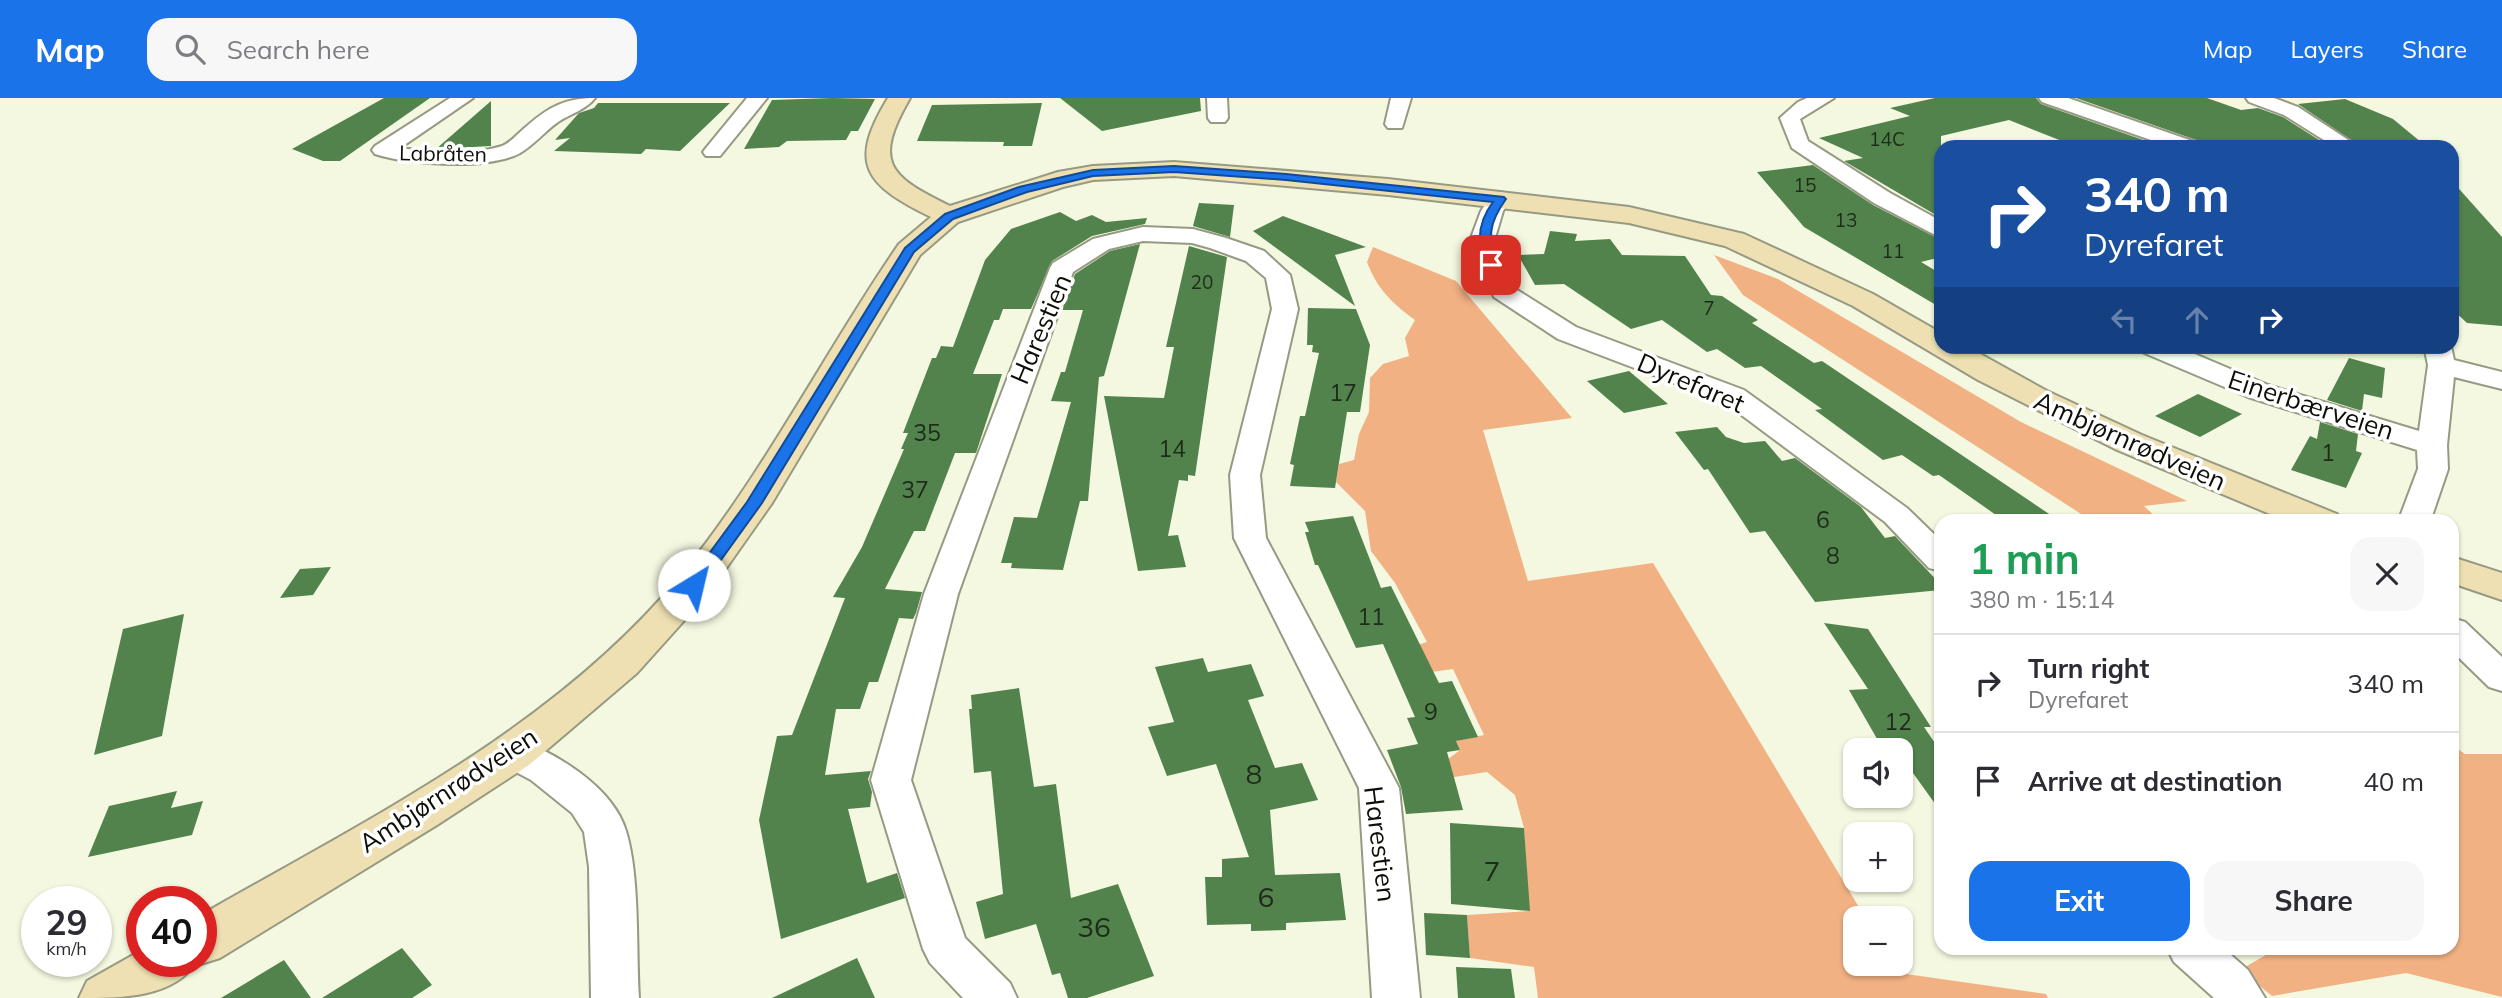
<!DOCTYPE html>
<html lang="en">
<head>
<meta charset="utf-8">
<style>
	body { margin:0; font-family:Mulish,sans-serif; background:#f7f7f7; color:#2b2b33; height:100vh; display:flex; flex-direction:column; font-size:26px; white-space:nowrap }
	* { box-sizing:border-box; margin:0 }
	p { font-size:23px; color:#7c7c81 }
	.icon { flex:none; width:38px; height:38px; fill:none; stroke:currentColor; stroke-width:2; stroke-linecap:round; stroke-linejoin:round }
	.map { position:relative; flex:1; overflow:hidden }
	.drawer { position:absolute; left:1934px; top:416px; width:525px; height:441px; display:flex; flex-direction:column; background:#fff; border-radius:21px; box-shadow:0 2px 5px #0004 }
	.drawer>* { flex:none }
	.guide { position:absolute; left:1934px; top:42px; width:525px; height:214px; border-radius:21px; box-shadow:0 2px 5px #0004; background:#1a4fa0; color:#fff; overflow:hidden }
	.tools { position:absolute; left:1843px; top:640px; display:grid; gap:14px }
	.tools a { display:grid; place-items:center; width:70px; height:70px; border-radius:14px; background:#fff; box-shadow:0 2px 5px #0004; font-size:35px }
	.speed { position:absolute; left:21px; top:788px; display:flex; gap:14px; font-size:35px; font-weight:700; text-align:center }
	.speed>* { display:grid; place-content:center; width:91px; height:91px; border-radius:50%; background:#fff; box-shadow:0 2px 5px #0004; line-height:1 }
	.speed small { font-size:18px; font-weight:400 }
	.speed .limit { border:10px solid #d22; background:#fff; color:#111 }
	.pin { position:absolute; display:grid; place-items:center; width:60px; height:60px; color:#fff; margin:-30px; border-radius:14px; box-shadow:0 4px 10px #0006 }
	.me { position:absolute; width:77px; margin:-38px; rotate:36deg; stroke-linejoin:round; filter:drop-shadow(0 0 5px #0008) }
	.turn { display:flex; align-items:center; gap:24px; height:147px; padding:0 35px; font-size:32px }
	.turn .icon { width:91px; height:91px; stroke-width:2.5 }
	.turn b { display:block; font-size:49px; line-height:60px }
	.lanes { display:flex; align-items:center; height:66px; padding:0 35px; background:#0003; justify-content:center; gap:35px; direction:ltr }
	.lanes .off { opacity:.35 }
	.round { display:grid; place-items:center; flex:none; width:74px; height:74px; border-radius:21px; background:#f7f7f7 }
	.overview { display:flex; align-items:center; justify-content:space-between; height:119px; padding:0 35px }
	h1 { font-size:42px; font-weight:700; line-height:52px; color:#1e9e55 }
	.cta { display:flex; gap:14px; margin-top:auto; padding:14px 35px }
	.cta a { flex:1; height:80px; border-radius:21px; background:#1a73e8; color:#fff; font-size:28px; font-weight:700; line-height:80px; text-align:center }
	.cta a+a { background:#f7f7f7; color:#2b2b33 }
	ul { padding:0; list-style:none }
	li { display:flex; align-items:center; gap:21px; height:98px; padding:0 35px; border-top:2px solid #e1e1e2 }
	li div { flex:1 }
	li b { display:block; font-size:26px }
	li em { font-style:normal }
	header { display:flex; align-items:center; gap:42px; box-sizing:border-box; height:98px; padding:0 35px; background:#1a73e8; color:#fff }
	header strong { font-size:33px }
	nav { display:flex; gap:38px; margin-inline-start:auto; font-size:24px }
	.search { width:490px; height:63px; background:#f7f7f7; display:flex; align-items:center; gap:18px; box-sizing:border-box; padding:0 24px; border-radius:21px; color:#7c7c81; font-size:26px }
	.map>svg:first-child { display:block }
	.forest { fill:#f1b183 }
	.building { fill:#52834d }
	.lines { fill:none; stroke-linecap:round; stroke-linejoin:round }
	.street-casing { stroke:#979a83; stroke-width:4 }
	.secondary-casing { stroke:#979a83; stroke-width:4 }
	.street { fill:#fff; fill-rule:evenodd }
	.secondary { fill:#eee0b2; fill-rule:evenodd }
	.route { fill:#1a73e8; stroke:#114b97; stroke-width:2 }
	.labels { text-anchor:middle; stroke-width:7; stroke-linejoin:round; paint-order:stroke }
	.far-number-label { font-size:19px; fill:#1e2b18 }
	.far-street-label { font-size:21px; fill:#0d0e06; stroke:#fff }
	.number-label { font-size:23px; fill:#1e2b18 }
	.street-label { font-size:26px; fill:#0d0e06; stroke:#fff }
	.near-number-label { font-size:28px; fill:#1e2b18 }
</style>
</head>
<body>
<header>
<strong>Map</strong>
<div class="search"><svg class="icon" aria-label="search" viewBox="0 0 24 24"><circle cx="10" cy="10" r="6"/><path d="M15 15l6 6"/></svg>Search here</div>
<nav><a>Map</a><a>Layers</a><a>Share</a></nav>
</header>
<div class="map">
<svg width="2502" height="900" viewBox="0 0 2502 900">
	<rect width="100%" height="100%" fill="#f4f8e0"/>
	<path class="forest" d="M1373,149L1456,183L1572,320L1483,332L1528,483L1653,465L1866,821H1855V866H1893L1899,875L2046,896L2048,900H1538L1534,869L1470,860L1467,817L1529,813L1524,730L1515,697L1487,674L1454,679L1433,673L1460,652L1456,643L1484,637L1453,571L1416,576L1405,551L1427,544L1395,485L1371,453L1365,413L1336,384L1339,366L1354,362L1359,336L1369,314L1370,280L1383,266L1409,258L1405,240L1415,222C1392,205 1377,191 1367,164Z
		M1714,157L1778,181L2021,324L2187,403L2144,408L2160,423H2092L1743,197Z
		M2452,647L2465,656H2502V899L2406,875L2272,898L2240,872L2276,851L2452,850Z"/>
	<path class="building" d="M384,0H430L340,63H323L292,51Z
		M833,0L875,1L858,33H851L846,42L787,43L779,49L744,51L772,2Z
		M1060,0H1200L1201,13L1102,33Z
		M1935,0H2036L2041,6L2163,49H2077L2009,22L1941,38V120L1844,63L1863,60L1819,40L1910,18L1890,10Z
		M2076,0H2207L2241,12L2258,10L2283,19L2330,49H2204L2199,43Z
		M2345,1L2393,21L2427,49H2361L2298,6Z
		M491,3V48L436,51Z
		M598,5H730L680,53L646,51L641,56L554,53L570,40L555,42L579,15L594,10Z
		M1042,5L1032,48H1003L1004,44L917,43L932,7Z
		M1813,67L1873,107L1941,142V159L1921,164L1941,176V210L1804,129L1757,74Z
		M2452,83L2502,139V228L2467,225L2452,211Z
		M1199,105L1234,107L1230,139L1193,128Z
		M1060,114L1076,123L1092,117L1106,124L1147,120L1145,126L1092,138L1052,163L1031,211H1003L999,222H994L973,276H1002L976,355H955L925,433H914L885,491L922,494L916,515L913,521L899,520L878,584H869L860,611H836L825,677L871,673L868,681L872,694L870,709L848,711L867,785L897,775L905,800L781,841L759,722L777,638L792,637L845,500L833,499L862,449L904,351H901L908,335H903L932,260H936L941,248L953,249L985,162L1011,131Z
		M1283,118L1366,149L1335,157L1355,208L1253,133Z
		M1550,133L1577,136L1575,143L1610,141L1622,157L1685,158L1711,197L1722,198L1758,222L1752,225L1814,265L1822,263L2061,424H2006L1939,377L1933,378L1902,357L1883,362L1815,312L1822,311L1761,268L1745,270L1717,251L1707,254L1662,222L1631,231L1564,186L1535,187L1518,157L1544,156Z
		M1140,146L1104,278L1099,279L1088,403H1080L1063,472L1011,470L1012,465H1001L1014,419L1037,420L1071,304L1051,303L1061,274H1065L1083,212H1062L1075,176L1110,153Z
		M1189,148L1227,159L1195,378L1188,377V383L1179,382L1168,438L1178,437L1186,469L1138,473L1104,298L1164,300L1174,249H1166Z
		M1308,210L1356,211L1370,247L1360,314H1347L1335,390L1290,388L1294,367L1290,366L1300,318H1305L1319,255L1312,254L1313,247H1307Z
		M2349,260L2385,270L2382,300L2364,296L2362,313L2327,302Z
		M1629,273L1668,306L1624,315L1587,283Z
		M2198,296L2242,316L2200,339L2155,318Z
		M2320,324L2358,336L2356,353L2362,355L2346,390L2291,372L2310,338L2317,341Z
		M1717,329L1726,339L1744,345L1765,343L1782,363L1795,360L1861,409L1885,440L1895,438L1928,473L1941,487V492L1815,504L1765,433L1750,435L1708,371L1704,372L1675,334Z
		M1353,418L1381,490L1391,488L1439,585L1452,583L1478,639L1456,643L1460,652L1447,654L1463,712L1406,716L1401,689L1387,652L1418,646L1407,620L1415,619L1383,546L1356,550L1318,467H1315L1305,434H1309L1305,424Z
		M331,469L313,497L280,500L300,471Z
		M184,516L162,638L94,657L123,531Z
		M1824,525L1868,531L1931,629H1924L1941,654V714L1900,657V653H1884L1849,592L1868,591Z
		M1203,560L1208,574L1251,566L1264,598L1248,602L1275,670L1302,665L1318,702L1270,712L1275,777L1340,775L1346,822L1286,825V832L1251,833V826L1207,827L1205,779H1222V761L1249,759L1216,666L1167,678L1148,629L1174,624L1155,569Z
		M1019,590L1034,689L1056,686L1071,800L1118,786L1154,878L1087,900H1068L1060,875L1052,877L1036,826L985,841L976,804L1003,796L991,673L974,675L969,611H972L971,597Z
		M177,693L171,710L203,703L192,737L88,759L109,708Z
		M1450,725L1524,730L1530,813L1451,806Z
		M1424,815L1467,817L1470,860L1426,857Z
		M402,850L432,887L412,900H322Z
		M857,860L875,900H772Z
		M284,862L311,900H221Z
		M1456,869L1511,871L1515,900H1458Z"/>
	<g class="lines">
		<defs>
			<path id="street" d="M450,0H473L400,50C427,54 476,57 502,48C512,44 519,34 527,28C549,9 565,0 595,0C587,11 570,16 558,24C545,33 534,47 520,55C490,72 407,67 375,56L372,52L375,48Z
				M747,0H767L720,58H706L703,54L706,50Z
				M1207,0H1227L1228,20L1225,24H1211L1208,20Z
				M1391,0H1411L1402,30H1388L1385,26Z
				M1807,0H1834L1800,21L1808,43L1890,95L1941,123V140L1874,105L1792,50L1780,20L1798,4Z
				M2039,0H2068L2198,45L2201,49H2171L2042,4Z
				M2246,0H2274L2298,9L2359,49H2335L2284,17L2249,4Z
				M1500,94L1508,96L1511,101L1503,113L1495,140L1514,190L1576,229L1744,292L1907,410L1941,443V473L1929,470L1885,424L1724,304L1558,241L1494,199L1471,140L1481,113L1492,96Z
				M1143,129L1193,131L1226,140L1264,153L1290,177L1298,211L1260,377L1266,440L1399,690L1420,900H1372L1359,690L1234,440L1230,377L1272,211L1266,180L1246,163L1210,150L1192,145L1143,143L1109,151L1073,174L958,496L911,682L965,840L1010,885L1017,900H963L930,865L923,851L871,682L924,496L1050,170L1053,165L1093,141Z
				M2139,248H2176L2268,287L2419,333L2428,267L2424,248H2451L2454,262L2502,274V291L2454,279L2447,347L2448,371L2430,424H2398L2418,371L2417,352L2248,299L2142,254Z
				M2452,520L2465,524L2502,559V593L2489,589L2452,553Z
				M513,640C554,653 613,689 626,733C640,778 636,852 639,900H591L589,769L584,734L572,715L531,682L499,665L493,655L499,645Z
				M2167,850H2223L2248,872L2265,900H2214L2174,864Z"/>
			<path id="secondary" d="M888,0H910C873,64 888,78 950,108L1058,74L1093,68L1174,64L1388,81L1629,109L1744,136L1873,196L1941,235V248H1966L2047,293L2142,337L2337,416L2342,424H2289L2117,352L1978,282L1853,208L1725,148L1629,125L1388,97L1174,78L1093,82L1063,89L958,124L920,157L772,405L708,496L637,575L529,667L437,727L220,860L201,866L196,864C174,900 121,900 79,900L87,883L142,852V863H201V817C370,720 555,630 681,477C765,374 824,255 899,146L931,119C866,87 847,67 888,0Z
				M2452,459L2502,475V502L2452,485Z"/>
		</defs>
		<use href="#street" class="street-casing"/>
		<use href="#secondary" class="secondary-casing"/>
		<use href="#street" class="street"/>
		<use href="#secondary" class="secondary"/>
	</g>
	<path class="route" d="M1174,68L1286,76L1504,99L1506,101C1488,126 1488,139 1497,167L1487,169C1476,146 1477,125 1493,104L1286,82L1174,74L1093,78L1027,94L953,121L914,154L762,405L700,491H689L686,487L747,404L905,150L945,116L1019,89L1093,72Z"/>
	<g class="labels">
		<g class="far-number-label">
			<text x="1887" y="48">14C</text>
			<text x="1805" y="94">15</text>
			<text x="1846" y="129">13</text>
			<text x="1893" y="160">11</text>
			<text x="1202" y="191">20</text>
			<text x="1709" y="217">7</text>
		</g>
		<g class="far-street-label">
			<text transform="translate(443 56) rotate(1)" y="7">Labråten</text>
		</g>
		<g class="number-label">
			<text x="1343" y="303">17</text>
			<text x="927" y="343">35</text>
			<text x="1172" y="359">14</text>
			<text x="2328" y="363">1</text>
			<text x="915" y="400">37</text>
			<text x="1823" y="430">6</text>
			<text x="1833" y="466">8</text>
			<text x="1371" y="527">11</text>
			<text x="1431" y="622">9</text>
			<text x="1898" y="632">12</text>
		</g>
		<g class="street-label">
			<text transform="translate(1041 231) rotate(-67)" y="9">Harestien</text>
			<text transform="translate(1691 285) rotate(23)" y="9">Dyrefaret</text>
			<text transform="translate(2311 307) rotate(18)" y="9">Einerbærveien</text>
			<text transform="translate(2130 343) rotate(24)" y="9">Ambjørnrødveien</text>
			<text transform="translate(448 692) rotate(-33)" y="9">Ambjørnrødveien</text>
			<text transform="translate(1380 746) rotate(83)" y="9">Harestien</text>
		</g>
		<g class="near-number-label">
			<text x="1254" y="686">8</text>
			<text x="1492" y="783">7</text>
			<text x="1266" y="809">6</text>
			<text x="1094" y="839">36</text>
		</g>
	</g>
</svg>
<div class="tools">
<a><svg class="icon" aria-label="sound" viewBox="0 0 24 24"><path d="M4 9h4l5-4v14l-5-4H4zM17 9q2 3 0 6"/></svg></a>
<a>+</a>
<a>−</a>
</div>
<div class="speed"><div>29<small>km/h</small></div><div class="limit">40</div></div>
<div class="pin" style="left:1491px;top:167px;background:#d93025"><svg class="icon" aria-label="arrive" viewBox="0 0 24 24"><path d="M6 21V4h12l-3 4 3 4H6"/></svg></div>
<svg class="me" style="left:694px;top:487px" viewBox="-20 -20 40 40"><circle r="19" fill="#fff"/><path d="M0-13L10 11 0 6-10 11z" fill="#1a73e8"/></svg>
<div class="guide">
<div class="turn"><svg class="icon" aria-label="right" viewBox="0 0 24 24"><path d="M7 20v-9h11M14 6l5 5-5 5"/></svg><div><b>340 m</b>Dyrefaret</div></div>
<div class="lanes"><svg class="icon off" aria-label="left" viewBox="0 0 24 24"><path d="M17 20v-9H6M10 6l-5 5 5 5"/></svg><svg class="icon off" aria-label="ahead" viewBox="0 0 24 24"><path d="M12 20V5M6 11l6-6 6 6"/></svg><svg class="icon" aria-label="right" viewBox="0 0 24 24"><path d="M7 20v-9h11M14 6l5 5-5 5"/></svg></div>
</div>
<section class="drawer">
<div class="overview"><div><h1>1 min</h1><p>380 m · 15:14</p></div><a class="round"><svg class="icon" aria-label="close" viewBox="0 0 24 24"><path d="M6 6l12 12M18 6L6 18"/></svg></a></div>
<ul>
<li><svg class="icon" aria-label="right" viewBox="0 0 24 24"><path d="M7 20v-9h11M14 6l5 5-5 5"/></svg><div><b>Turn right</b><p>Dyrefaret</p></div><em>340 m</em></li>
<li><svg class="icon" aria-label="arrive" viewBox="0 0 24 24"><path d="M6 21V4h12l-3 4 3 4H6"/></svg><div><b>Arrive at destination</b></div><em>40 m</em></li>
</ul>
<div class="cta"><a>Exit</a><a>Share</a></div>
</section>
</div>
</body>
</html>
